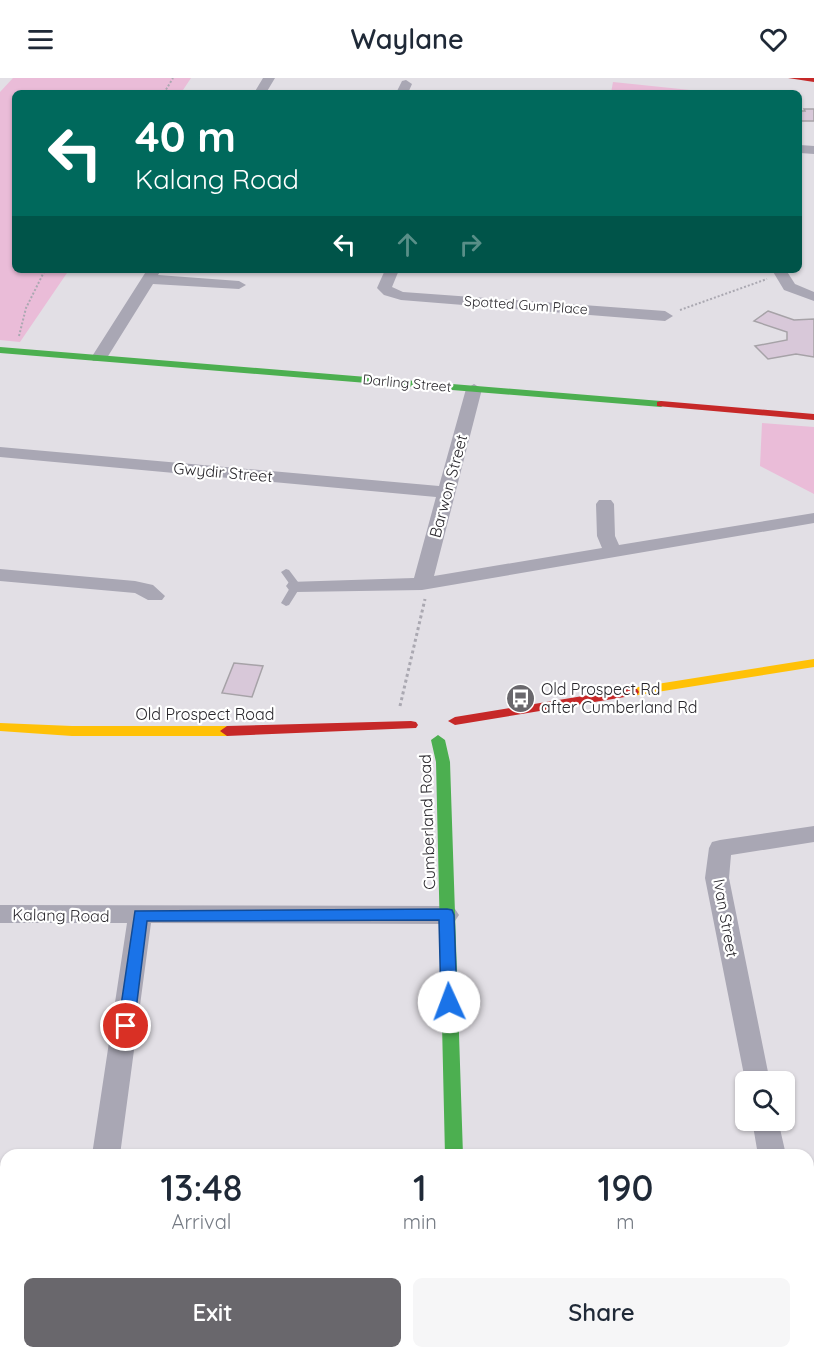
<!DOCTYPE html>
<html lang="en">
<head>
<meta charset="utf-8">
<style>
	body { margin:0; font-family:Quicksand,sans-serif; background:#f6f6f7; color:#1f2937; height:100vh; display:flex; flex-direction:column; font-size:22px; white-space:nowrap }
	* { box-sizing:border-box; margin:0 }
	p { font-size:20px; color:#747a83 }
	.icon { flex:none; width:33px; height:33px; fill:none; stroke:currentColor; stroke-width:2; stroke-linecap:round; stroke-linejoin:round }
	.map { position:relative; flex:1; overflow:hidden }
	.details { position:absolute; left:0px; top:1071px; width:814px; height:210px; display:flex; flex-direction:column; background:#fff; border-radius:18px 18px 0 0; box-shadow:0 2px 4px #0004 }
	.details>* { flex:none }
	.guide { position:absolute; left:12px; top:12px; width:790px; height:183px; border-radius:9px; box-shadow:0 2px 4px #0004; background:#00695c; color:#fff; overflow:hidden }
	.fabs { position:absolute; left:735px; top:993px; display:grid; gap:12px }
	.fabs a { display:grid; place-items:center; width:60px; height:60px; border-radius:9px; background:#fff; box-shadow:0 2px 4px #0004; font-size:30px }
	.pin { position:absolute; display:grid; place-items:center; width:51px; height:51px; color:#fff; margin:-26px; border:3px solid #fff; border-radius:50%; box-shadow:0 2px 6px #0007 }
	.me { position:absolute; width:66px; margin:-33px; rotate:358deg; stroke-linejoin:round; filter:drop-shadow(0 0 4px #0008) }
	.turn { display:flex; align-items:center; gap:21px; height:126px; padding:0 24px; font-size:27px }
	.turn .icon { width:78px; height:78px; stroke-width:2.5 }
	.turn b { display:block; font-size:42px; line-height:51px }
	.lanes { display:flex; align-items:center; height:57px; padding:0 24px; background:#0003; justify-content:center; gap:30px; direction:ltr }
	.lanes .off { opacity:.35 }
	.eta { display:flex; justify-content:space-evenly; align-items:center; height:102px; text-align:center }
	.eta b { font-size:36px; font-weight:600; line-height:42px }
	.action { display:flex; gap:12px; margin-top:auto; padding:12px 24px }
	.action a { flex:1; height:69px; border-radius:9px; background:#69676c; color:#fff; font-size:24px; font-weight:600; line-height:69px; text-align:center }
	.action a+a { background:#f6f6f7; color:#1f2937 }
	header { display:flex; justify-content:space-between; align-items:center; height:78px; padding:0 24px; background:#fff; font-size:27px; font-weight:600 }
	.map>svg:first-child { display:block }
	.green { fill:#eabcd8 }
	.building { fill:#d8c8d9; stroke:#a6a2a7; stroke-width:1.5 }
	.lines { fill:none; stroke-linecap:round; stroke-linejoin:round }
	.path-far1 { stroke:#aaa8b1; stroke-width:2; stroke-dasharray:2 2; stroke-linecap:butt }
	.path { stroke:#aaa8b1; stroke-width:3; stroke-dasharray:3 3; stroke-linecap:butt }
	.lane { fill:#a9a7b4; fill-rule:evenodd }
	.street { fill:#a9a7b4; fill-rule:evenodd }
	.fast { fill:#4caf50; fill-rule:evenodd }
	.slow { fill:#ffc107; fill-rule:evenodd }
	.jam { fill:#c62828; fill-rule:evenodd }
	.route { fill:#1a73e8; stroke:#114b97; stroke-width:1.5 }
	.labels { text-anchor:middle; stroke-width:4.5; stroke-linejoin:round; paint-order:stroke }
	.far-street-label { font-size:14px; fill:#28262b; stroke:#fff }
	.street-label { font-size:16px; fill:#28262b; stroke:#fff }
	.poi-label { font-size:16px; fill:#28262b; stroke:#fff; text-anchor:start }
</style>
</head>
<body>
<header><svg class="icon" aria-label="menu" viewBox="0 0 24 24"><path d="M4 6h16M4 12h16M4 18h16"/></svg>Waylane<svg class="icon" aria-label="heart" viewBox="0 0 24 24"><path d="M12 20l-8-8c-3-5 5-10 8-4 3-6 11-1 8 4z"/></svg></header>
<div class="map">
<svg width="814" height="1281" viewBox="0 0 814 1281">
	<rect width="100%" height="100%" fill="#e2dfe5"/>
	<path class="green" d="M13,0H191L181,15H15V192H69L20,264L0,262V14Z
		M613,4L719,15H611Z
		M762,345L814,349V416L760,388Z"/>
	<path class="building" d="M804,31H814V43H800V33H805Z
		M768,233L794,242L814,241V279L796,276L768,281L755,268L787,262V254L754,243Z
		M234,585L263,588L252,619L222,615Z"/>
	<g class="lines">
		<path class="path-far1" d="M164,15L173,0
			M680,232L767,201
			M19,258L26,230L45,192"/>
		<path class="path" d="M400,628L425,521"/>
		<path class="lane" d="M286,491L289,492L301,508L289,527L286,528L281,525L291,508L281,494Z"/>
		<path class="street" d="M263,0H275L266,15H254Z
			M406,2L412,6L408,15H396L402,3Z
			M800,67L814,68V76L800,75Z
			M147,192H161L158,197L239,203L246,207L239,211L153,206L105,283H93L91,280Z
			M385,192H399L392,209L403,214L665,233L673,238L665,243L401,222L384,217L377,210Z
			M772,192H786L795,206L814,214V223L784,212Z
			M474,306L482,311L434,498L602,470L597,458L596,426L599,422H611L614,426L615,458L619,467L814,435V445L422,512L296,514L289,512L286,508L289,504L414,500L436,419L0,379V369L439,408L466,311Z
			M0,491L135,503L153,507L165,518L162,522H148L135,515L0,503Z
			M814,748V764L731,777L729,800L770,1004H746V1007L705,800L709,770L712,764L720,762Z
			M0,827L447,828L455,831L459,837L455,843L447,846L151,845L120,1077H92L127,845H0Z
			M752,1042H778L786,1077H758Z
			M808,1250L814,1252V1281H797L796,1275H808Z
			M90,1275H120V1281H90Z"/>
		<path class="fast" d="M0,269L661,323L666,326L661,329L0,275Z
			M438,657L445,662L450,684L463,1077H445L436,684L431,662Z
			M450,1275H470V1281H450Z"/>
		<path class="slow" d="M814,581V589L632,618L625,614L632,610Z
			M0,645L72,648H227L234,653L227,658H72L0,653Z"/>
		<path class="jam" d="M788,0H814V4Z
			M661,323L814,336V342L657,328V324Z
			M632,610L637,611L639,614L637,617L455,647L448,643L455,639Z
			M411,643L416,644L418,647L416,650L227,658L220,653L227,648Z"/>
	</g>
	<path class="route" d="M447,831L452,832L454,837L457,924L455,929L449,930L443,929L441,924L439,842L147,843L134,948L132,952L126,954L120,952L118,948L135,833Z"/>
	<defs>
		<symbol id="bus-disc" viewBox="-11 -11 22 22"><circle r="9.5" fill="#69676c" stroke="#fff"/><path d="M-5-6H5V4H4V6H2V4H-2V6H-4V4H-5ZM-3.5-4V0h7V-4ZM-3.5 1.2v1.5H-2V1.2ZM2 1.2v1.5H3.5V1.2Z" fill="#fff"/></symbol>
	</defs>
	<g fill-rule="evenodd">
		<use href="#bus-disc" x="504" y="604" width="33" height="33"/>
	</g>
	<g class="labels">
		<g class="far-street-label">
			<text transform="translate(526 227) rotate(4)" y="5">Spotted Gum Place</text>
			<text transform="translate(407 305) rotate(5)" y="5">Darling Street</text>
		</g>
		<g class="street-label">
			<text transform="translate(223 394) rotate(5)" y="6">Gwydir Street</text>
			<text transform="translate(448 408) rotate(-75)" y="6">Barwon Street</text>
			<text x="205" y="642">Old Prospect Road</text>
			<text transform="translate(427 744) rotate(-92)" y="6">Cumberland Road</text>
			<text transform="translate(61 837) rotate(1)" y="6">Kalang Road</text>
			<text transform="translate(726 840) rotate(80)" y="6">Ivan Street</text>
		</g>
		<g class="poi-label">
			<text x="541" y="617">Old Prospect Rd<tspan x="541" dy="18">after Cumberland Rd</tspan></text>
		</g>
	</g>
</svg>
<div class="fabs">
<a><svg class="icon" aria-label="search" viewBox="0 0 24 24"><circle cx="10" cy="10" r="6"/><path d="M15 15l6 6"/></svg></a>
</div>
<div class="pin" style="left:126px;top:948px;background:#d93025"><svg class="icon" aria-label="arrive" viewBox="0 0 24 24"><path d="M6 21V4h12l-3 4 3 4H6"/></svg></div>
<svg class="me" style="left:449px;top:924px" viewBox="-20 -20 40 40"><circle r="19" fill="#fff"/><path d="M0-13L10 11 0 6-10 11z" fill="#1a73e8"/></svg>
<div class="guide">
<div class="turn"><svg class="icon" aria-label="left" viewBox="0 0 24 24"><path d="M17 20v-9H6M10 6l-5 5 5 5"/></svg><div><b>40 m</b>Kalang Road</div></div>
<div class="lanes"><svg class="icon" aria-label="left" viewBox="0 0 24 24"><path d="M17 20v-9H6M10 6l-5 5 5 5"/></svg><svg class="icon off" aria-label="ahead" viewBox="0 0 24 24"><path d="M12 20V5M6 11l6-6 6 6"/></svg><svg class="icon off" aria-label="right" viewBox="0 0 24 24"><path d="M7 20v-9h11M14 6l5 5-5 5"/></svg></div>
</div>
<section class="details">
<div class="eta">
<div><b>13:48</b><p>Arrival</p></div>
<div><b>1</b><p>min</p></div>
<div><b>190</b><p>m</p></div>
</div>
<div class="action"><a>Exit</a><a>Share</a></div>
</section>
</div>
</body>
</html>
